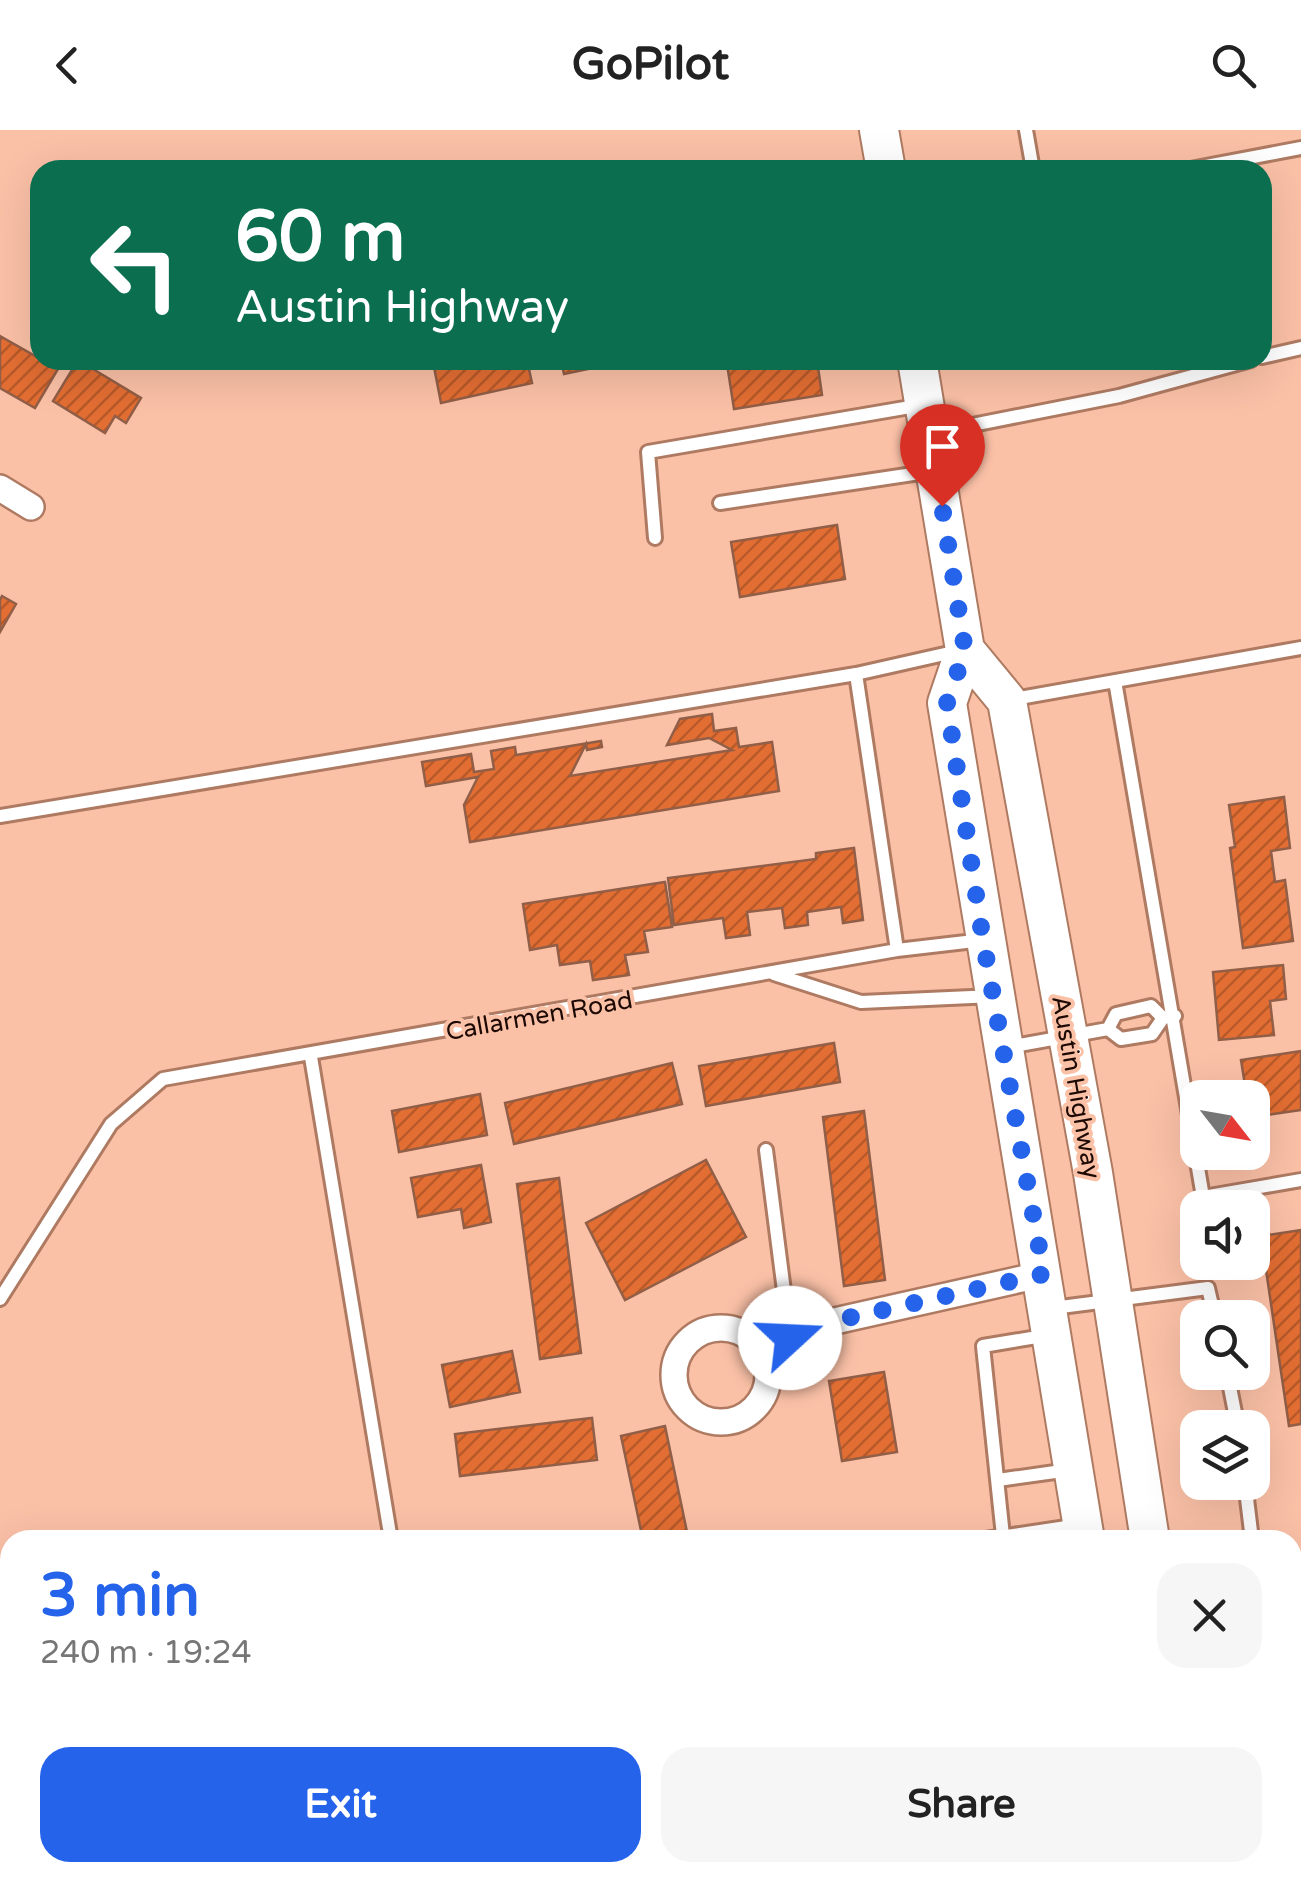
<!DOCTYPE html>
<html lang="en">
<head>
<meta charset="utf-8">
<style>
	body { margin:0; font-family:"Varela Round",sans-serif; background:#f6f6f6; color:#222; height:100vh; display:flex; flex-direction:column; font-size:38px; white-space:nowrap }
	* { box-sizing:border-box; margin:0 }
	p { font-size:32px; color:#767676 }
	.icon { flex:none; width:55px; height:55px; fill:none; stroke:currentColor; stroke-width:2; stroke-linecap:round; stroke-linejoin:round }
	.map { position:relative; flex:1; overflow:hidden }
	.sheet { position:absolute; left:0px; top:1400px; width:1302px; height:352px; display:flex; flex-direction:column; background:#fff; border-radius:30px 30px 0 0; box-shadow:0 10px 40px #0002 }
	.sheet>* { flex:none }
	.guide { position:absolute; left:30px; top:30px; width:1242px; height:210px; border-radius:30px; box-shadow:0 10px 40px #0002; background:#0b6e4f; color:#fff; overflow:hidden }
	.needle { width:65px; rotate:121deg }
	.buttons { position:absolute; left:1180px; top:950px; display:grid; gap:20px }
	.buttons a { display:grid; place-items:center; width:90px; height:90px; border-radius:20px; background:#fff; box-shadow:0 10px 40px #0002; font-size:50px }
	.pin { position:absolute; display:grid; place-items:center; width:85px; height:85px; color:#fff; margin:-102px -42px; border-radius:50% 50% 50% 0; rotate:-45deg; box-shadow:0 0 10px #0007 }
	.pin .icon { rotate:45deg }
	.me { position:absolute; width:110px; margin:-55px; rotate:70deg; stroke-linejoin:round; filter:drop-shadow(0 0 8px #0008) }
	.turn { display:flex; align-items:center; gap:35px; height:210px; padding:0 40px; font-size:45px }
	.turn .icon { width:130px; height:130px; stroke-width:2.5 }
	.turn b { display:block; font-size:70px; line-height:85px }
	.round { display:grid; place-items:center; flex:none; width:105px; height:105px; border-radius:30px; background:#f6f6f6 }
	.overview { display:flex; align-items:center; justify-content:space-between; height:170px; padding:0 40px }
	h1 { font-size:60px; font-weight:700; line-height:75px; color:#2563eb }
	.action { display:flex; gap:20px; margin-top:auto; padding:20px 40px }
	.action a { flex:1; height:115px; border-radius:30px; background:#2563eb; color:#fff; font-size:40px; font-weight:700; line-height:115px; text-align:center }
	.action a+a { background:#f6f6f6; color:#222 }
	header { display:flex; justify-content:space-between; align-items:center; height:130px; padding:0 40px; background:#fff; font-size:45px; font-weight:700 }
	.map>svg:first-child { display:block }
	.building { fill:url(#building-hatch); stroke:#915e47; stroke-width:2.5 }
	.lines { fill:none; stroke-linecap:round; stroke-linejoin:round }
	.service-casing { stroke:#af7a62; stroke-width:18 }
	.minor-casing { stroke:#af7a62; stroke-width:30 }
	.primary-casing { stroke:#af7a62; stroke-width:42 }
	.service { stroke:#fff; stroke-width:12 }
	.minor { stroke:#fff; stroke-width:25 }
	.primary { stroke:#fff; stroke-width:38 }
	.route { stroke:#2563eb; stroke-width:18; stroke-dasharray:0 32.4 }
	.labels { text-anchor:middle; stroke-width:8; stroke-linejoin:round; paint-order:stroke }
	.street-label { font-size:25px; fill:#1c0903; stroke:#fbc1a7 }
</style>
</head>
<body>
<header><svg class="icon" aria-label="back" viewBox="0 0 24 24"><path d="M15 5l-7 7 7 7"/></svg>GoPilot<svg class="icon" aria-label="search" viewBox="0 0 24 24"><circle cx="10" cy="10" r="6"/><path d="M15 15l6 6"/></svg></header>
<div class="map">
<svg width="1301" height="1751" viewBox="0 0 1301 1751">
	<defs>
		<pattern id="building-hatch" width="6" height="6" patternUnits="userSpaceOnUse" patternTransform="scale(2.5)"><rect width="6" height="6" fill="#e36e33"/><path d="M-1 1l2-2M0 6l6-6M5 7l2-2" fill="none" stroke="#b75929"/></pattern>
	</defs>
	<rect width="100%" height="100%" fill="#fbc1a7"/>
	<path class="building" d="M573,32L575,40H537V38Z
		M0,206L58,239L35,278L0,258Z
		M78,230L141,268L126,293L115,286L105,303L53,271Z
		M465,230H527L532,253L441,273L434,237Z
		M561,230H631L564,244Z
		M752,230H817L822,265L734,279L727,234Z
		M837,395L845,449L740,467L731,412Z
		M2,466L16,474L0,502V470Z
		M712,584L714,601L736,598L739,617L772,612L779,661L470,712L464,675L478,647L426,656L422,632L471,624L474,642L494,639L491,621L515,617L516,625L601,611L602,617L587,620L586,614L570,646L732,620L709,608L667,615L680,589Z
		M1284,667L1290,718L1271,721L1275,752L1285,750L1293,811L1243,818L1230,718L1235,717L1229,675Z
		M854,718L863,790L843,793L841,777L807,782L808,795L785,798L782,778L747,782L750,805L726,808L723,788L674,795L668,748L816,729V723Z
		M665,752L672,797L644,801L648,822L625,825L629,845L593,850L590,831L560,835L557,815L530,820L523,774Z
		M1283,835L1286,869L1270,871L1274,905L1219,910L1213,842Z
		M834,913L840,952L706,976L699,936Z
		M1301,921V980L1252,987V968H1247L1241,930Z
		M672,933L682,974L514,1014L505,973Z
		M480,964L487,1005L399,1022L392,981Z
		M864,981L885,1150L844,1156L823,987Z
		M706,1030L746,1107L625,1170L586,1093Z
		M481,1035L491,1092L464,1098L461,1079L418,1087L411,1048Z
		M559,1048L581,1223L540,1229L517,1054Z
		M1301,1100V1294L1289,1296L1261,1106Z
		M512,1221L520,1262L450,1277L442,1235Z
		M884,1242L897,1322L842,1331L829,1251Z
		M592,1288L597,1330L460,1346L455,1304Z
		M665,1296L687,1402L643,1410L621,1306Z
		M10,1618V1668L1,1673L0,1624Z
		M437,1742L439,1751H242L240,1744Z
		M784,1742H895L896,1751H785Z
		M74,1744L75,1751H25Z"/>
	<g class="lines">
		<defs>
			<path id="service" d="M1026,0L1033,40
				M1185,40L1301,18
				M1262,227L1301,218
				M932,303L1119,266L1251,230
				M720,373L933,341
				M655,408L648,322L922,275
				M856,544L897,820
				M1115,551L1203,1067L1301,1050
				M1008,570L1301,518
				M0,686L856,544L958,521
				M774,844L861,872L994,866
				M1108,899L1121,909L1152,904L1163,888
				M1008,917L1108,899L1116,884L1151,876L1163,888L1175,886
				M311,927L391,1410
				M766,1020L790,1208
				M0,1169L111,994L163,949L897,820L983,810
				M1053,1178L1208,1158L1215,1188
				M1227,1242L1238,1298
				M998,1350L1069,1340
				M1245,1352L1252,1410
				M1003,1406L983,1216L1049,1205
				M979,1410L1080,1395
				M1292,1506L1301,1512
				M141,1742L142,1751
				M224,1742L226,1751
				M675,1742L677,1751
				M744,1742L745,1751
				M942,1742L943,1751
				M1038,1751L1097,1744L1122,1751"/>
			<path id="minor" d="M0,358L31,377
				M674 1245a47 47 0 1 1 94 0a47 47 0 1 1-94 0Z
				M763,1224L817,1195L1044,1144"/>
			<path id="primary" d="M879,0L886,40
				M917,230L965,520L947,573L1085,1410
				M965,520L1007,571L1093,1043L1150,1410
				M1136,1742L1137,1751
				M1203,1742L1205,1751"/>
		</defs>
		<use href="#service" class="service-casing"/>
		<use href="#minor" class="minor-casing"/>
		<use href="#primary" class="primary-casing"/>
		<use href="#service" class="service"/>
		<use href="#minor" class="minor"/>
		<use href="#primary" class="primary"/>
	</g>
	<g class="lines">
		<path class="route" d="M790,1208L816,1195L1044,1144L983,810L947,573L965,520L942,376"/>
	</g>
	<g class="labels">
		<g class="street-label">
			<text transform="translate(539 885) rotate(-10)" y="9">Callarmen Road</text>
			<text transform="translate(1077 957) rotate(80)" y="9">Austin Highway</text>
		</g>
	</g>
</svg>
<div class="buttons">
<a><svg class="needle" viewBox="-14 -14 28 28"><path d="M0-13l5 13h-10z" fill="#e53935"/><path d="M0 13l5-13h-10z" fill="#767676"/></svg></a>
<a><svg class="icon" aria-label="sound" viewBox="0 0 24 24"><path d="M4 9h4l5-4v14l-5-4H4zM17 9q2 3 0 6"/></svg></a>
<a><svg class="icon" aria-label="search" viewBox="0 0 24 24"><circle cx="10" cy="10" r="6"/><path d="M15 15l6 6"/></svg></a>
<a><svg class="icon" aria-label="layers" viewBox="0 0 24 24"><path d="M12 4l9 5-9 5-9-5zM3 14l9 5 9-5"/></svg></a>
</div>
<div class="pin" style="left:942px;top:376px;background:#d93025"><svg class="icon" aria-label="arrive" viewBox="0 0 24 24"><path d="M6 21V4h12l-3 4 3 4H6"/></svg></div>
<svg class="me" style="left:790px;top:1208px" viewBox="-20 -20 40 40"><circle r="19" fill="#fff"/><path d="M0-13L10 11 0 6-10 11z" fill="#2563eb"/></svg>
<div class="guide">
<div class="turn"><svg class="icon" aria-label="left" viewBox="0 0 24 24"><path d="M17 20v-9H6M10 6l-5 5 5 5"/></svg><div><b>60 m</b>Austin Highway</div></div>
</div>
<section class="sheet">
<div class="overview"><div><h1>3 min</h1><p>240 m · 19:24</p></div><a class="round"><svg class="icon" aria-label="close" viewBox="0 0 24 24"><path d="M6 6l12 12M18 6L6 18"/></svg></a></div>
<div class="action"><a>Exit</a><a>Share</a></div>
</section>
</div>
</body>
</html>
